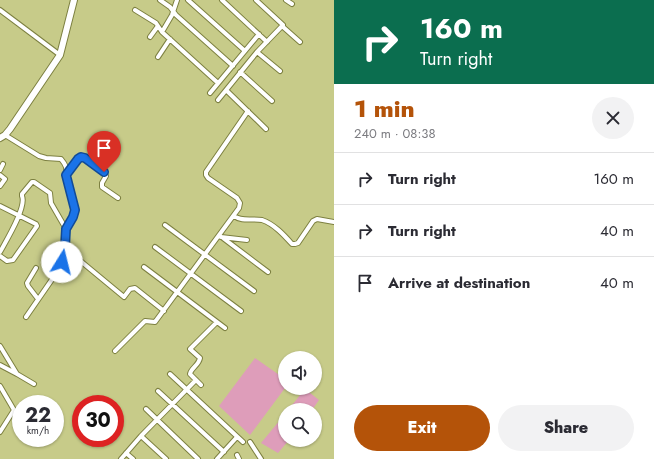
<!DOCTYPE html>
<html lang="en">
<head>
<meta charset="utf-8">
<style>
	body { margin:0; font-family:Jost,sans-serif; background:#f2f2f3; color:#2b2b33; height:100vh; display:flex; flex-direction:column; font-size:15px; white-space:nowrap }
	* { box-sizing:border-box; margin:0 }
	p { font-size:13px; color:#7c7c81 }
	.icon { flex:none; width:22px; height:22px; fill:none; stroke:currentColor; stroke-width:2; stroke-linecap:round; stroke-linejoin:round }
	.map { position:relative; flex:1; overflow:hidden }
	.details { display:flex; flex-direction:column; background:#fff; width:320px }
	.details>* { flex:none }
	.guide { background:#0b6e4f; color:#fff; overflow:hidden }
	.buttons { position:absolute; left:278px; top:351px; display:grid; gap:8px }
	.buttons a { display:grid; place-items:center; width:44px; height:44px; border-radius:50%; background:#fff; box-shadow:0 1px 3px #0004; font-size:20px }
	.speed { position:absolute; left:12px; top:395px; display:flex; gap:8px; font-size:20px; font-weight:700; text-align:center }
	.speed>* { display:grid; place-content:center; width:52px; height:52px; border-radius:50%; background:#fff; box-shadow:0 1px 3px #0004; line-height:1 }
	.speed small { font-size:10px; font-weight:400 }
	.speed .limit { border:6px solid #d22; background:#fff; color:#111 }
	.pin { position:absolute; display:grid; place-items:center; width:34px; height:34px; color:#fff; margin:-41px -17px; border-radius:50% 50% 50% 0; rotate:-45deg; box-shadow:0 0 4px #0007 }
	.pin .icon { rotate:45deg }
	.me { position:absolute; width:44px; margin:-22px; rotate:9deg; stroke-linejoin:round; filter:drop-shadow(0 0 3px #0008) }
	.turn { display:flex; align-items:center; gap:14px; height:84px; padding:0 20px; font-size:18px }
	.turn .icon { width:52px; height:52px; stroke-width:2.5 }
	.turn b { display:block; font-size:28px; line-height:34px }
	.round { display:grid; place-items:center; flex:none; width:42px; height:42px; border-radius:21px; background:#f2f2f3 }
	.head { display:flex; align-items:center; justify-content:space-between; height:68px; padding:0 20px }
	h1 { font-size:24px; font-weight:800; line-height:30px; color:#b45309 }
	.action { display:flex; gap:8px; margin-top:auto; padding:8px 20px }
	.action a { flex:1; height:46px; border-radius:24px; background:#b45309; color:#fff; font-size:16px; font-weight:800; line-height:46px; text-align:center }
	.action a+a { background:#f2f2f3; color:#2b2b33 }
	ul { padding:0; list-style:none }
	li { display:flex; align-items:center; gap:12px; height:52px; padding:0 20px; border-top:1px solid #e1e1e2 }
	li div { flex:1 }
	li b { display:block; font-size:15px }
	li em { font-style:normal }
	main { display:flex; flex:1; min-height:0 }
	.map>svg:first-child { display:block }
	.green { fill:#de9dba }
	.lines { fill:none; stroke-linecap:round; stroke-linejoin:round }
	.street-casing { stroke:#7d8041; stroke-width:6 }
	.secondary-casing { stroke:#7d8041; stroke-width:8 }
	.street { stroke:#fff; stroke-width:4 }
	.secondary { stroke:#fff; stroke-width:6 }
	.route-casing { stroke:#114b97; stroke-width:10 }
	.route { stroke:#1a73e8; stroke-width:7 }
</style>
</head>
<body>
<main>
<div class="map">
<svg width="334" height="459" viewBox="0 0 334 459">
	<rect width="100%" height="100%" fill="#c7cb89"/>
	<path class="green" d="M255,358L285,379V388L250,435L219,406Z
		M305,389L319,400L312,410H288Z
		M285,414V440H289L278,453L261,443Z"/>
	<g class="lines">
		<defs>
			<path id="street" d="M160,0L170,7L176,15L233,66
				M188,0L245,51
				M222,0L267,42
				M286,0L292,4
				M0,10L60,55
				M135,10L156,23L162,32L218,83
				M282,26L300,42
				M162,32L172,15L177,0
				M150,37L158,26
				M257,52L280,71
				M158,57L170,39
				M240,72L272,101
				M227,91L266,129
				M210,93L259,34
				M218,100L257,52L283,25L256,0
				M5,135L39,156L46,158L61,159L64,163L66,167L67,180L75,210L73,217L66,229L65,244L66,249L124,297L130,289L135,288L164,311
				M0,170L3,164
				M0,175L5,179L0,186
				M66,175L78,159L81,157L85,158L105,174L106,176L102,183V187L118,198
				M0,206L36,224L37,226L13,260L7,261L0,256
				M234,216C242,222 253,218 262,220C274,224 284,235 292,244H295L298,243L313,221L317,219L334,222
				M165,225L254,291
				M219,235L268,272
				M221,237L247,240
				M155,247L241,311
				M0,252C6,241 27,207 22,196V194L32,182H34L50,193L51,203L66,229
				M144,267L225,328
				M36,268L27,283L28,286L38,299
				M26,317L62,265V259L68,250
				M0,346L17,374L34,384
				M115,351L145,321L155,322L239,208L240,203L237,198L208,178L206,175V172L248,111
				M0,365L17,374
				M170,374L243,442
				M201,385L190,374C191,368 199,365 200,358L190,349L217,322
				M0,386L14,410L0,432
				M158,391L224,452
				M146,409L198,459
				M141,436L166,459
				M250,442L261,459
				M126,453L133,459
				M237,455L239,459
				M121,459L141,436L196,380
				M217,459L237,437"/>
			<path id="secondary" d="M0,138L5,135L10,129L60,55L74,0"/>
		</defs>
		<use href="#street" class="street-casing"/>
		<use href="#secondary" class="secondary-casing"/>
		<use href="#street" class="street"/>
		<use href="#secondary" class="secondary"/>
	</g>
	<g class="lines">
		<defs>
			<path id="route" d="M62,262V259L68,250L65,247L66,229L73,217L75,210L66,175L78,159L81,157L85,158L104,172"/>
		</defs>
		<use href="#route" class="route-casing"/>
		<use href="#route" class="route"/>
	</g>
</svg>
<div class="buttons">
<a><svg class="icon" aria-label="sound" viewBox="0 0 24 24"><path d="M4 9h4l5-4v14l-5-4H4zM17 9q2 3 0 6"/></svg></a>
<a><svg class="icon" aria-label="search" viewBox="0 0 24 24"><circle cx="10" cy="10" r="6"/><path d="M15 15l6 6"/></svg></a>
</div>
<div class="speed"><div>22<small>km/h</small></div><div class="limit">30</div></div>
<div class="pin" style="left:104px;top:172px;background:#d93025"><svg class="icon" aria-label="arrive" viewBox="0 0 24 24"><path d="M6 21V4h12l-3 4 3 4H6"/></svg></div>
<svg class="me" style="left:62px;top:262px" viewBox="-20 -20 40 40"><circle r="19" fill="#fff"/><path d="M0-13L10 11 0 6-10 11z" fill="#1a73e8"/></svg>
</div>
<section class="details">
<div class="guide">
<div class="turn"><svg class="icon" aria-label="right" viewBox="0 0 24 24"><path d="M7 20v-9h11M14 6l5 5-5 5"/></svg><div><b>160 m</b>Turn right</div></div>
</div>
<div class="head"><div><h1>1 min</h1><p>240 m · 08:38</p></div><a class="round"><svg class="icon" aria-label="close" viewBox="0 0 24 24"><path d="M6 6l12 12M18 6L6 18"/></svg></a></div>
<ul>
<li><svg class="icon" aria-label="right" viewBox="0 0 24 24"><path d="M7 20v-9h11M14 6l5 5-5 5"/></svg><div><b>Turn right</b></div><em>160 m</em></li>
<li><svg class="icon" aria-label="right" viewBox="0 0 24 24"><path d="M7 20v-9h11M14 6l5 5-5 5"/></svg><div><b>Turn right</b></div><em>40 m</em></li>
<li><svg class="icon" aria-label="arrive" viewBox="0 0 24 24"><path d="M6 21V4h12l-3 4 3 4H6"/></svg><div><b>Arrive at destination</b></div><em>40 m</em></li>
</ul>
<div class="action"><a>Exit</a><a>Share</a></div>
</section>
</main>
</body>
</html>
